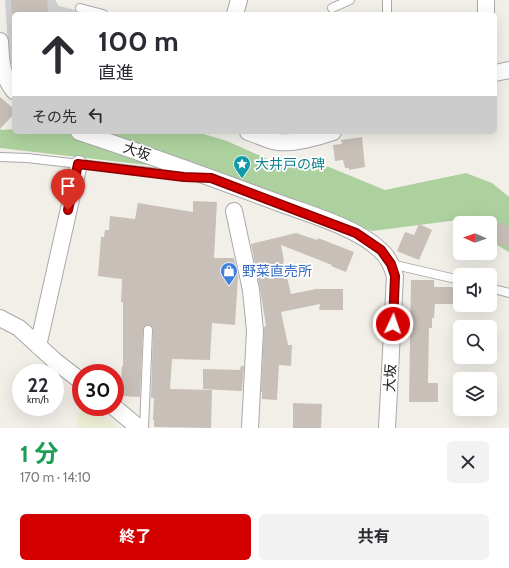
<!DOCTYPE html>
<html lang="ja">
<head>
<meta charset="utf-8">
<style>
	body { margin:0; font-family:Cabin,"Noto Sans JP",sans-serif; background:#f2f2f3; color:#2b2b33; height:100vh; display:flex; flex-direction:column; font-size:15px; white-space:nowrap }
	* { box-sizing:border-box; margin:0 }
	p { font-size:13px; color:#7c7c81 }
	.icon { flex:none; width:22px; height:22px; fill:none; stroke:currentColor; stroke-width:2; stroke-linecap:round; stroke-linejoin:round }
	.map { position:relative; height:428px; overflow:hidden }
	.drawer { display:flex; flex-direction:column; background:#fff; flex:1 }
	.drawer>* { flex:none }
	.banner { position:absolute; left:12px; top:12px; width:485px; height:122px; border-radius:6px; box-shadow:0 4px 16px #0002; background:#fff; color:#2b2b33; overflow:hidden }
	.needle { width:26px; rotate:272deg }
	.tools { position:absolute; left:453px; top:216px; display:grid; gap:8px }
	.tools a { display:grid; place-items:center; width:44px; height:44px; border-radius:6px; background:#fff; box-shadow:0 4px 16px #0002; font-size:20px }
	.speed { position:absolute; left:12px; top:364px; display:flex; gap:8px; font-size:20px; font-weight:700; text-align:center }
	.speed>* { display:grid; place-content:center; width:52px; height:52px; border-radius:50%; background:#fff; box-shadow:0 4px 16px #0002; line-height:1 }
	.speed small { font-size:10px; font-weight:400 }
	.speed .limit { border:6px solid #d22; background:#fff; color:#111 }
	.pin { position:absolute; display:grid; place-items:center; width:34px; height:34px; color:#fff; margin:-41px -17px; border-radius:50% 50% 50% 0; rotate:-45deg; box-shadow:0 0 4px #0007 }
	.pin .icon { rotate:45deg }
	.me { position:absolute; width:44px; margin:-22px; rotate:3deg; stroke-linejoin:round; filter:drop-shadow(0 0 3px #0008) }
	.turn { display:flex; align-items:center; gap:14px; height:84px; padding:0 20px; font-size:18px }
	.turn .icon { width:52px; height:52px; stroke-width:2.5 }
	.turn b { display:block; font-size:28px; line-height:34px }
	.then { display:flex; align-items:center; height:38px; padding:0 20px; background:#0003; gap:8px; font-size:15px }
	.round { display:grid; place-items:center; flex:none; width:42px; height:42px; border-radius:6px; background:#f2f2f3 }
	.overview { display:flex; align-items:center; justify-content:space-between; height:68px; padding:0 20px }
	h1 { font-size:24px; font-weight:700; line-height:30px; color:#1e9e55 }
	.action { display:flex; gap:8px; margin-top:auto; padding:8px 20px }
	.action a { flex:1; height:46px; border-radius:6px; background:#d40000; color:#fff; font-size:16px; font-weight:700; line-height:46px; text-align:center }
	.action a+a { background:#f2f2f3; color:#2b2b33 }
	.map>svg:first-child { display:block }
	.religious { fill:#d0d0d0 }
	.farmland { fill:#eef0d5 }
	.forest { fill:#add19e }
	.building { fill:#c7bfb8 }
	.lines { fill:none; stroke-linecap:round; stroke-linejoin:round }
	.service-casing { stroke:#a9a9a9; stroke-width:10 }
	.minor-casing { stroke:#a9a9a9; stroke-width:18 }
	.service { stroke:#fff; stroke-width:8 }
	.minor { stroke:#fff; stroke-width:16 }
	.route-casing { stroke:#8a0000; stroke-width:10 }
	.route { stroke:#d40000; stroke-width:7 }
	.labels { text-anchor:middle; stroke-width:3.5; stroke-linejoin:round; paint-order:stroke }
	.street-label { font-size:14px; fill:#222; stroke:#fff }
	.culture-label { font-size:14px; fill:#0d838f; stroke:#fff; text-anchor:start }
	.shop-label { font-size:14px; fill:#366cbe; stroke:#fff; text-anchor:start }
</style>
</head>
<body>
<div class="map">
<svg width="509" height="428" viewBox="0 0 509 428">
	<rect width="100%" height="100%" fill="#f2efe9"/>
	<path class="religious" d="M5,0H55L59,6L92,14H14V70L9,59Z"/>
	<path class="farmland" d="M80,400L81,401V407H89L118,428H77Z"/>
	<path class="forest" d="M0,129L2,130L14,129V132H197L227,141L276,163L308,162L329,167L385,190L466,173L492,183L509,197V252L490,241V223H462L458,220L372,231L207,172L0,148Z"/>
	<path class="building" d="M11,0H47L48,14H12Z
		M0,97L14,109V114L0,129Z
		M362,137L365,167L349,170V168H345L343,160L335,161L333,145L342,144L341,140Z
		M193,201L217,202L214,258H234L238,277L235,325L212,323L210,360L172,359L170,389L212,390L211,428L154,427V420H153L154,398H151L153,328L148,325L144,327L143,329L140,397L120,396L122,366H123V302H121L122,279L98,276L101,237H104L105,230H109L110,216L135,219L138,203L193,212Z
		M490,220L509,226V247L490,242Z
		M419,224L432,230L419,260L397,251L405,232L414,235Z
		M296,233L317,240L318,238L354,252L346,272L331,266L332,265L281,245L284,261H283L291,294L316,289H343V310H319L320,304L281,312L288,345H292L291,366L279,365L277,400L262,399V392H261L264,327L266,326L260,288L251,244Z
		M411,280H434V287H455V304H435L434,318H432V328H429L428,383H438V402H409Z
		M241,366H244L242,391L203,389V369L240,370Z
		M293,403L322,404L321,428H293Z"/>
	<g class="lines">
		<defs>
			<path id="service" d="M387,0V14
				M80,8L103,14
				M332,8L350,0
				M0,157L27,158L194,177
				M391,264L460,280
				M490,288L509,293
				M144,428L148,330"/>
			<path id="minor" d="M486,0V14
				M235,14L239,0
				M0,41C1,61 1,74 14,91
				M495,73L509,70
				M79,132C146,154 212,178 279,203C309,214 358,228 380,250C388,256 392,266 395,276L387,428
				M248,132C258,135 268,141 278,142C293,144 319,137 333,132
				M234,211L251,290L255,331L250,428
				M0,318L19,328L55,361L81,381
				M38,346L79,164
				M114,407L139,428"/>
		</defs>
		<use href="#service" class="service-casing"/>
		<use href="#minor" class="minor-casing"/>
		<use href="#service" class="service"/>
		<use href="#minor" class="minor"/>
	</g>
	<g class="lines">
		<defs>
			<path id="route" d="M68,210L78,164L184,177L211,178L356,233L381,250L391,264L395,276L393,324"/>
		</defs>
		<use href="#route" class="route-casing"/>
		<use href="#route" class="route"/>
	</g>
	<defs>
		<symbol id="sight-pin" viewBox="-11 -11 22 30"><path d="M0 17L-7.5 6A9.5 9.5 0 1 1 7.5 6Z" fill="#0f9aa8" stroke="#fff"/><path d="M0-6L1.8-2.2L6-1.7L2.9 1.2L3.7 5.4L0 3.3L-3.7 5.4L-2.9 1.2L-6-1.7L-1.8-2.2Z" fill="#fff"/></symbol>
		<symbol id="shop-pin" viewBox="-11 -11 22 30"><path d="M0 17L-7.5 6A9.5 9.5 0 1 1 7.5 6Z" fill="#3f7fe0" stroke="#fff"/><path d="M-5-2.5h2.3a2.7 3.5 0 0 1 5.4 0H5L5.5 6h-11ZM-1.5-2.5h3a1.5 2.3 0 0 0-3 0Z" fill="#fff"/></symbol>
	</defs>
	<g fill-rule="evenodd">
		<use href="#sight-pin" x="232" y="154" width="20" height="27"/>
		<use href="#shop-pin" x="219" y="261" width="20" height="27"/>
	</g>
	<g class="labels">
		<g class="street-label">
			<text transform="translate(137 151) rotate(19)" y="5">大坂</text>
			<text transform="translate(390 378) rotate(-87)" y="5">大坂</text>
		</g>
		<g class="culture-label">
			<text x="255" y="169">大井戸の碑</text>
		</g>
		<g class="shop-label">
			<text x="242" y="276">野菜直売所</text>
		</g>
	</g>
</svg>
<div class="tools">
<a><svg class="needle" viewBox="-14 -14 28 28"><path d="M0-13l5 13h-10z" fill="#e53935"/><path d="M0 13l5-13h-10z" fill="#7c7c81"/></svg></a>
<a><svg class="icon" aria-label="sound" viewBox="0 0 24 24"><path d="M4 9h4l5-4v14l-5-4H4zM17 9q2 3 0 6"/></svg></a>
<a><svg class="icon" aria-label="search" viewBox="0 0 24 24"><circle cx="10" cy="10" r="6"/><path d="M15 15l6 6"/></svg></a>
<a><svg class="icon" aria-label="layers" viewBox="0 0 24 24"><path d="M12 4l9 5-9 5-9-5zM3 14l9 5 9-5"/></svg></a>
</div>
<div class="speed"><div>22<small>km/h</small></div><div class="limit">30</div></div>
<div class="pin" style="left:68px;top:210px;background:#d93025"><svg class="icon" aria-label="arrive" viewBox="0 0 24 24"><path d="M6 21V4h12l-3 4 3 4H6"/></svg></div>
<svg class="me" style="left:393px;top:324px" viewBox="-20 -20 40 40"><circle r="17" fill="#d40000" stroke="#fff" stroke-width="3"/><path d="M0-11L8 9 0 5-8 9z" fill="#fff"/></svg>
<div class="banner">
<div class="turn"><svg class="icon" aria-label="ahead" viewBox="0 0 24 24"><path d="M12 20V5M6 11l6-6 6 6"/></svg><div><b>100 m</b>直進</div></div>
<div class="then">その先<svg class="icon" aria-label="left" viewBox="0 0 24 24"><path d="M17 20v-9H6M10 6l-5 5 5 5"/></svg></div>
</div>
</div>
<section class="drawer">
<div class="overview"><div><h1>1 分</h1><p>170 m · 14:10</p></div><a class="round"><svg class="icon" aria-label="close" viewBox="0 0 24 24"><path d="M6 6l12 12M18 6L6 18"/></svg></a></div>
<div class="action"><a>終了</a><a>共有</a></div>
</section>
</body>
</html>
